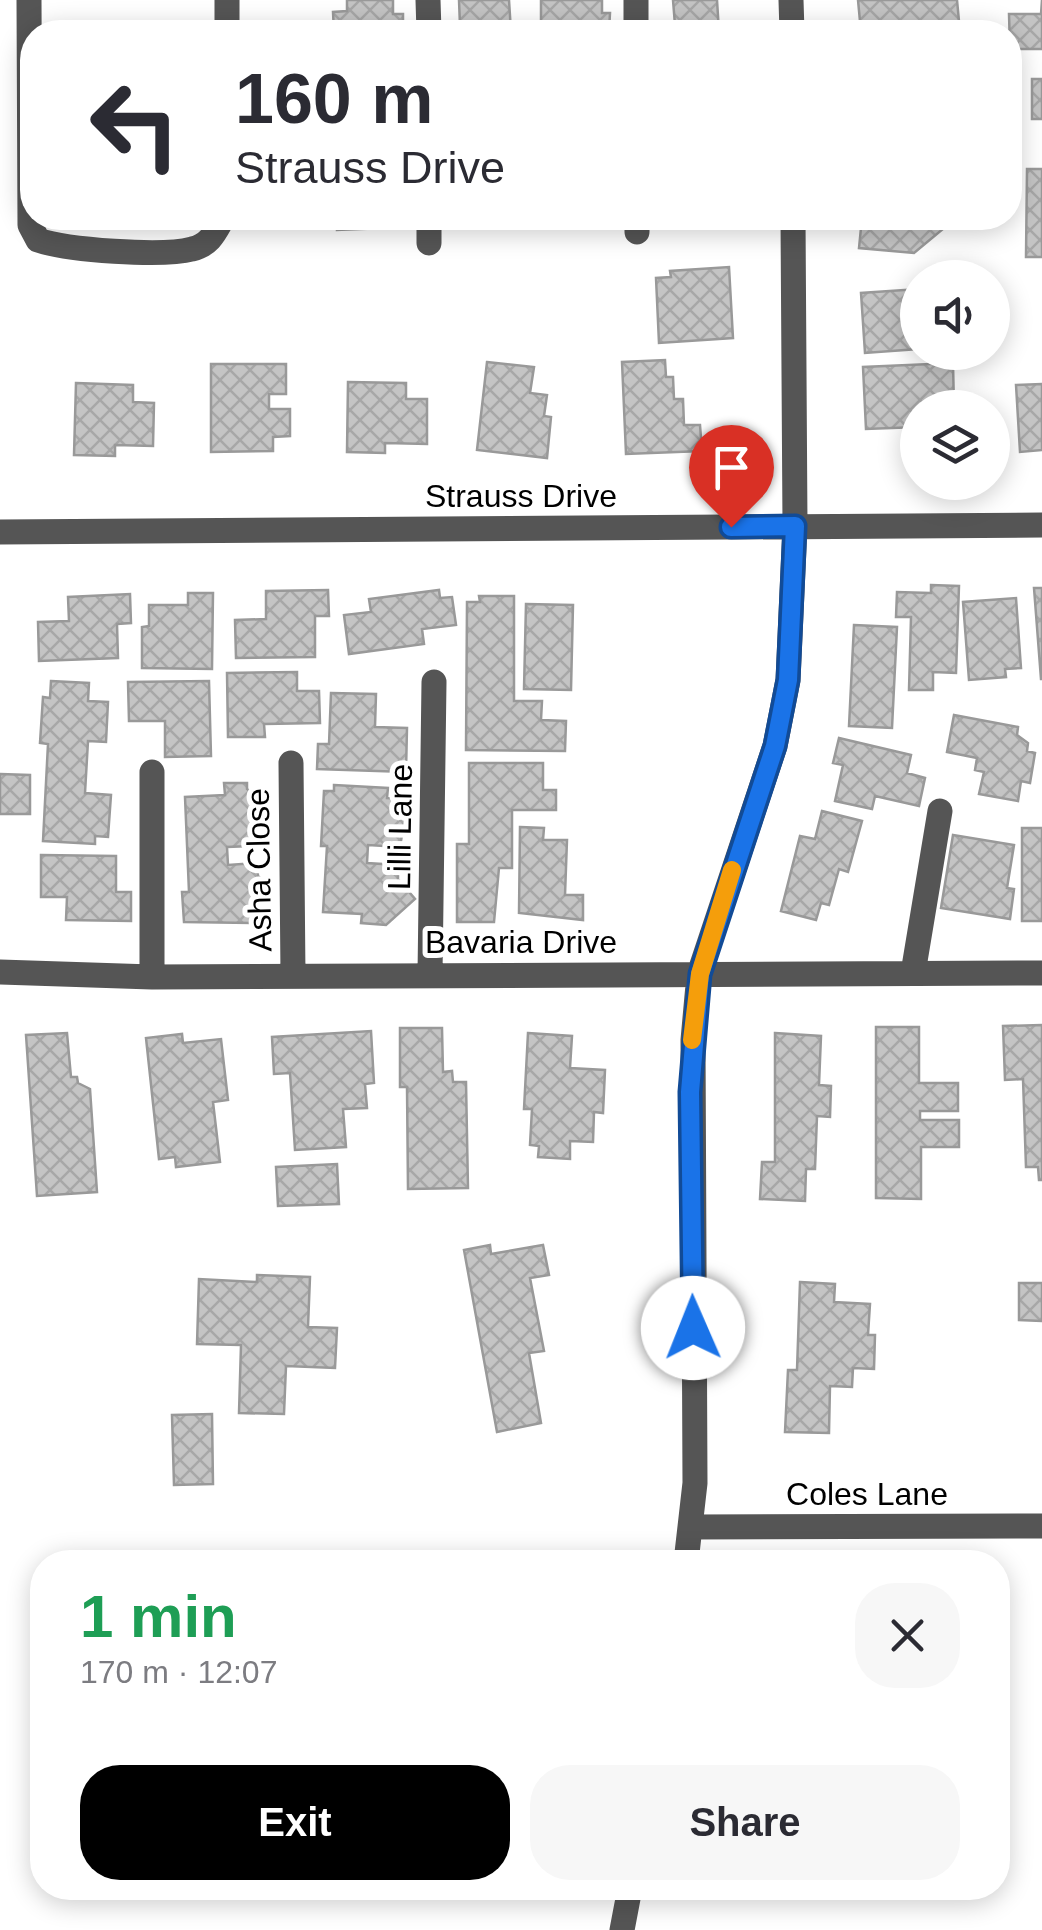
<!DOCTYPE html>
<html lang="en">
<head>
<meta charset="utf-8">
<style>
	body { margin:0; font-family:Helvetica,sans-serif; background:#f7f7f7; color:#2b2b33; height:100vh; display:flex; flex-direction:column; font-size:38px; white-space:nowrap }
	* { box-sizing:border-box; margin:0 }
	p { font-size:32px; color:#7c7c81 }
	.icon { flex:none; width:55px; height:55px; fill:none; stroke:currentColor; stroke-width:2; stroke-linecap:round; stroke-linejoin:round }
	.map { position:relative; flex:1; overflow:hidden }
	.side { position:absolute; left:30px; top:1550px; width:980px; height:350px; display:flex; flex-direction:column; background:#fff; border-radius:40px; box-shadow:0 5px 25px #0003 }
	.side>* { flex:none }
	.guide { position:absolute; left:20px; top:20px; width:1002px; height:210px; border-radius:40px; box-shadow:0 5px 25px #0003; background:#fff; color:#2b2b33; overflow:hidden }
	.fabs { position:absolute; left:900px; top:260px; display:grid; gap:20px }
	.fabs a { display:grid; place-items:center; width:110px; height:110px; border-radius:50%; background:#fff; box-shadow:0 5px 25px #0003; font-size:50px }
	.pin { position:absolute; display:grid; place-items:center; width:85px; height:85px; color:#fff; margin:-102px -42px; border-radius:50% 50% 50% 0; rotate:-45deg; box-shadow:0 0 10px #0007 }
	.pin .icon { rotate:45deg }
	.me { position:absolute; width:110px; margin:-55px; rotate:359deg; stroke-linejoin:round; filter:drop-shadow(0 0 8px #0008) }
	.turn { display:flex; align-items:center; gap:35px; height:210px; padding:0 50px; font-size:45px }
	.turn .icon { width:130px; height:130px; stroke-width:2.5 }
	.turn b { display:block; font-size:70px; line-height:85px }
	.round { display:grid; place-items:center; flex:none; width:105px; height:105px; border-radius:40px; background:#f7f7f7 }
	.overview { display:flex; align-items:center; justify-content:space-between; height:170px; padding:0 50px }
	h1 { font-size:60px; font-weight:700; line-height:75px; color:#1e9e55 }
	.button { display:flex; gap:20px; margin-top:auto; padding:20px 50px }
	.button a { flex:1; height:115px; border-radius:40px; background:#000; color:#fff; font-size:40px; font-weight:700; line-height:115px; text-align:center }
	.button a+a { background:#f7f7f7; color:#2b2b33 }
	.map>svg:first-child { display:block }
	.building { fill:url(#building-cross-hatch); stroke:#999; stroke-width:2.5 }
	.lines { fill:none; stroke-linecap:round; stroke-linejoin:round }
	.minor { stroke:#555; stroke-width:25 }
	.route-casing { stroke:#114b97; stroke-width:25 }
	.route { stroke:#1a73e8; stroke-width:18 }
	.slow { stroke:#f59e0b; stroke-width:18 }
	.labels { text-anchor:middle; stroke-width:10; stroke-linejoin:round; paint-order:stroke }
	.street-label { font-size:32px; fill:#000; stroke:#fff }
</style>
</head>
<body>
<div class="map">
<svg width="1042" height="1930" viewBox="0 0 1042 1930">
	<defs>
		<pattern id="building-cross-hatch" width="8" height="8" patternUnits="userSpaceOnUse" patternTransform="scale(2.5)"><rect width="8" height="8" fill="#c4c4c4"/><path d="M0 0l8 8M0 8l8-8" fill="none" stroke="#a7a7a7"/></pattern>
	</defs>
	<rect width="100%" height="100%" fill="#fff"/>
	<path class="building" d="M347,0H393V14H403V32H334L333,12L347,11Z
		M459,0H509L511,32H451V26H460Z
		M541,0H602V13H610L609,32H541Z
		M673,0H717L719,32H658V25H675Z
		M858,0H957L960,32H861Z
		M1042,0V49H1010L1009,14H1041Z
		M1032,79H1042V119H1032Z
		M1027,169H1042V257H1026Z
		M337,218H409L410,227L337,230Z
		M862,218H954L955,219L914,253L859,248Z
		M729,267L733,338L659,343L656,278L671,277L670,271Z
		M918,289V349L865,353L861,293Z
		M665,360L666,377H673L674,399H683L684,425H700L702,451L626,454L622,362Z
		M487,362L534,367L530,393L547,395L544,416L551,417L547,458L477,450Z
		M953,363L954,408H918V427L866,429L863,367Z
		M211,364H286V394H269V409H290V436L273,437V451L211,452Z
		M348,382L406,383V399H427V444L385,443V453L347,452Z
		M76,383L133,385V402L154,403L153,446L115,445V456L74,455Z
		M1042,384V450L1020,452L1016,385Z
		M931,585L959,586L956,673L933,672V690H909L911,617H896L897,592L931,593Z
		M1034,588H1042V679H1041Z
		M328,590L329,616H315V657L236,658L235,620L266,619V591Z
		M439,590L440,598L452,597L456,625L422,629L424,644L349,654L344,615L371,612L369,599Z
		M188,593H213L212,669L142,668V627L149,626V605H188Z
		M130,594L131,623L117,624L118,658L39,661L38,622L69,621L68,597Z
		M479,596H514V701H542L541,720L566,721L565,751L466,750L467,602H480Z
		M1016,598L1021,668L1005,669L1006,677L969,680L963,602Z
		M526,604L573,605L571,690L524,689Z
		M854,625L897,627L892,728L849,726Z
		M297,672V691H319L320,723L264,724L265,737H228L227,673Z
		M51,681L89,683L88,701L108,702L106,742L88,741L85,793L111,795L108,837L95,836V844L43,841L48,744L40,743L43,697L50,698Z
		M209,681L211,756L165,757V721H129L128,682Z
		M331,693L376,694L375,727L407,728L406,772L317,769L318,744H329Z
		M954,715L1018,727L1017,735L1028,743L1027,751L1035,753L1030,783L1021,781L1018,801L979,794L984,772L975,770L977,758L947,752Z
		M839,738L911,755L907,773L925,778L919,806L875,796L872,809L835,801L843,765L833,763Z
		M469,763H543V790H556V810H512V868H499L494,922H457V844H469Z
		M0,774L30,775V814H0Z
		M224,783H247V789L261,801H268L269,826L251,846L227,847L228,865L257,863L258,876L270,888L272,911L251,912V923L184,922L182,892H189L185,797L225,795Z
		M334,785L388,788L387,798L408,799L400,847L368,845L367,863L398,865V879L415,899L386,925L361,923L362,914L323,912L327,846H321L324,791H334Z
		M822,811L862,821L848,872L839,869L829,905L821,903L816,920L781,911L800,836L815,839Z
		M520,827L544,828L543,840H567L565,895H583V920L519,913Z
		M1022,828H1042V921H1022Z
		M953,835L1014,845L1007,888L1014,889L1010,919L941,908Z
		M41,855L116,856V892H131V921L66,920L67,897H41Z
		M1042,1025V1180H1039L1038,1167H1026L1023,1079L1005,1080L1003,1026Z
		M876,1027H919V1083H958V1111H920V1120H959V1147H921V1199L876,1198Z
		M400,1028H442L443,1072L452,1071L453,1082H466L468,1188L408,1189L407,1087H400Z
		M371,1031L374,1083L365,1084L367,1108L343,1109L346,1147L295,1150L290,1073L274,1074L272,1037Z
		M67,1033L71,1077H77L78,1083L90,1089L97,1192L37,1196L26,1035Z
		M528,1033L572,1036L570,1068L605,1070L603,1113L594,1112L593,1142L570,1141V1159L538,1157L539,1146L530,1145L532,1109H524Z
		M775,1033L821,1036L819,1085L831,1086L830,1117L817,1116L815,1169H806L805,1201L760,1199L762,1162H775Z
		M182,1034L183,1043L221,1039L228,1100L213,1102L220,1162L176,1167L175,1157L159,1159L146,1038Z
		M337,1164L339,1204L278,1206L276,1167Z
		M490,1245L491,1254L543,1245L549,1275L530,1278L544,1351L529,1353L541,1423L497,1432L464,1250Z
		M257,1275L310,1277L308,1327L337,1328L335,1368L286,1366L284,1414L239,1413L241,1345L197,1344L199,1279L257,1282Z
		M800,1282L835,1284L834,1302L870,1304L868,1335H875L874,1369L853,1368L852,1387L830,1386L829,1433L785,1432L788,1370H797Z
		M1019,1283H1042V1321L1019,1320Z
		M212,1414L213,1484L174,1485L172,1415Z"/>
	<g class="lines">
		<path class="minor" d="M29,0L30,225L38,240C66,250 162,257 192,249C210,245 215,232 223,218
			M428,0L429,32
			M636,0V32
			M791,0L792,32
			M227,32V0
			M429,218V243
			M637,218V232
			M0,532L1042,525
			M291,763L293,976
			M152,772V977
			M0,972L152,977L1042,973
			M913,973L940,811
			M430,974L434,682
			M692,1527L1042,1526
			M686,1562L695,1483L693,1040L699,974L775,746L788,680L795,526L793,218
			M622,1930L630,1888"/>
	</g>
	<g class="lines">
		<defs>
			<path id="route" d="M693,1328L690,1092L700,974L775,746L788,680L795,526L731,527"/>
		</defs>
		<use href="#route" class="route-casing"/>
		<use href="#route" class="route"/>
		<path class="slow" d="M692,1040L700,974L732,870"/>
	</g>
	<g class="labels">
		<g class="street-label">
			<text x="521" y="507">Strauss Drive</text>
			<text transform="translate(400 827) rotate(-89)" y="11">Lilli Lane</text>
			<text transform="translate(259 870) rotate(-91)" y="11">Asha Close</text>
			<text x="521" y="953">Bavaria Drive</text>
			<text x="867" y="1505">Coles Lane</text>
		</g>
	</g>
</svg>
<div class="fabs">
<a><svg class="icon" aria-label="sound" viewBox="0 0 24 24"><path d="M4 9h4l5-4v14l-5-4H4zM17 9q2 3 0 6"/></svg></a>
<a><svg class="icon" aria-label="layers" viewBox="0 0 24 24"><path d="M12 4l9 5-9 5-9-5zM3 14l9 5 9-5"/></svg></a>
</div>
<div class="pin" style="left:731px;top:527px;background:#d93025"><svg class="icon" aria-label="arrive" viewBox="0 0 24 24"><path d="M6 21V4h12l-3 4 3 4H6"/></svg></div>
<svg class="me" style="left:693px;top:1328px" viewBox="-20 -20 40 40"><circle r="19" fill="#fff"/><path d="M0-13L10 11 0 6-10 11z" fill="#1a73e8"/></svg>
<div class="guide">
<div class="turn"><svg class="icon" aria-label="left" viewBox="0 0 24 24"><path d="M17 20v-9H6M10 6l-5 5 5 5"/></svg><div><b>160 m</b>Strauss Drive</div></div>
</div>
<section class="side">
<div class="overview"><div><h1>1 min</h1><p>170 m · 12:07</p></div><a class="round"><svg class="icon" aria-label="close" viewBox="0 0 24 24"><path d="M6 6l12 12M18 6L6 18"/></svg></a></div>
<div class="button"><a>Exit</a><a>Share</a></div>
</section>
</div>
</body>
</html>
